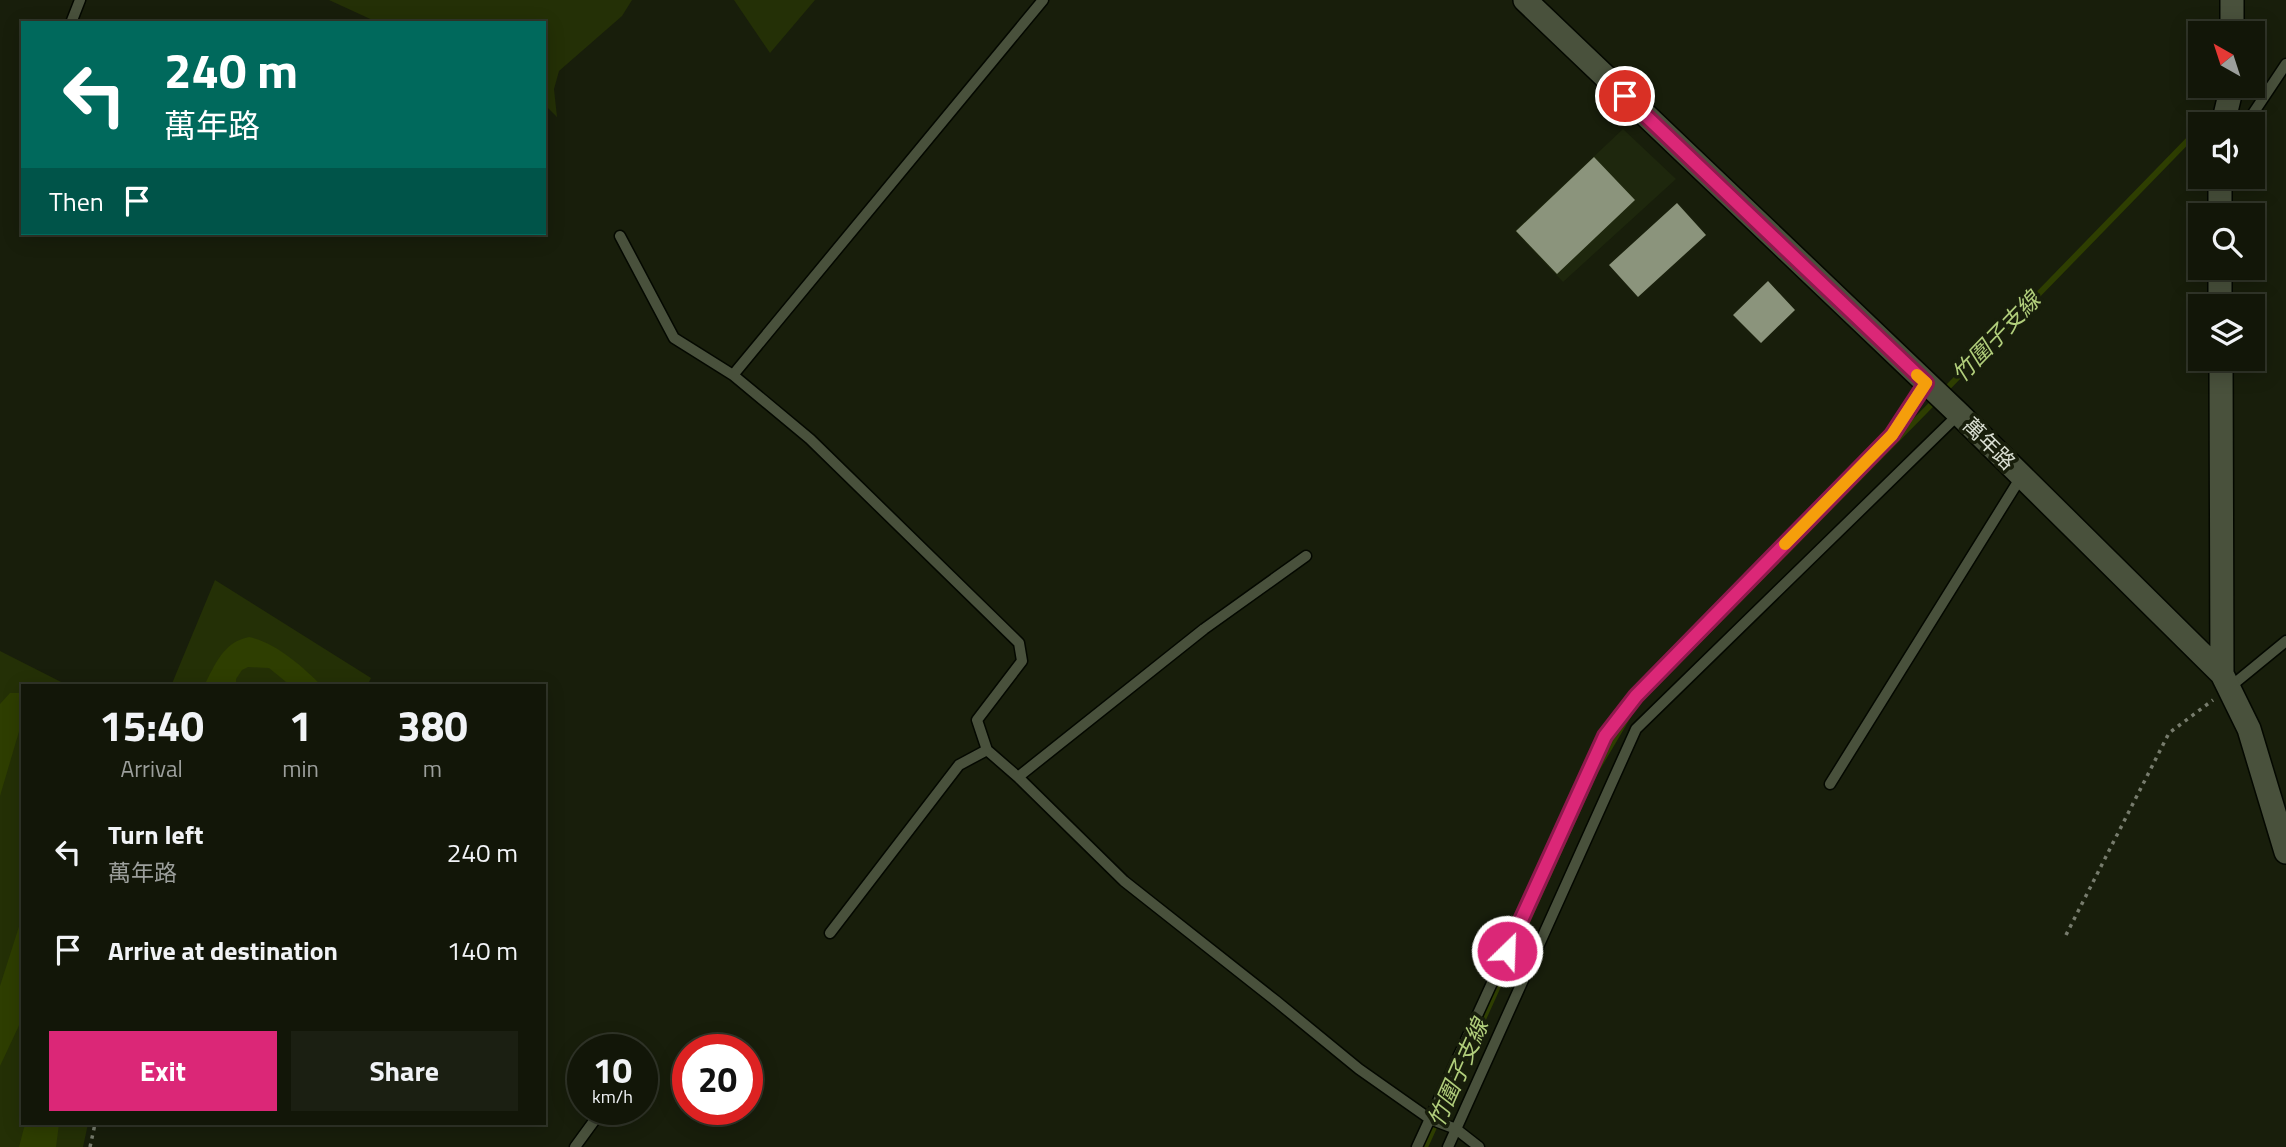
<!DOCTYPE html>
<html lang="en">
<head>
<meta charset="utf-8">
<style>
	body { margin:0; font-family:"Titillium Web","Noto Sans TC",sans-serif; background:#1b1f12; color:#f1f3f6; height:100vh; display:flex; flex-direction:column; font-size:26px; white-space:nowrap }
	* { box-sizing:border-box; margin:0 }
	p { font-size:23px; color:#9c9f9c }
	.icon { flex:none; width:38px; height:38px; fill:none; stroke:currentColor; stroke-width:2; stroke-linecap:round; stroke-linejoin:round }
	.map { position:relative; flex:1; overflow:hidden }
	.sheet { position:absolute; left:21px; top:684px; width:525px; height:441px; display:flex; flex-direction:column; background:#121608; border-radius:0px; box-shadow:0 4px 18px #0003,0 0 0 2px #313529 }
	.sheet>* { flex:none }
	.top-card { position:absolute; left:21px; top:21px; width:525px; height:214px; border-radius:0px; box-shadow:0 4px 18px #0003,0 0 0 2px #313529; background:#00695c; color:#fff; overflow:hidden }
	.needle { width:46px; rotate:321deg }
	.buttons { position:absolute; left:2188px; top:21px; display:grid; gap:14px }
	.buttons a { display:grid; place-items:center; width:77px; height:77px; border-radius:0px; background:#121608; box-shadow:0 4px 18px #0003,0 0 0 2px #313529; font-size:35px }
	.speed { position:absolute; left:567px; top:1034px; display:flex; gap:14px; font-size:35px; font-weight:700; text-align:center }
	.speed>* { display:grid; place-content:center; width:91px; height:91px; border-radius:50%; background:#121608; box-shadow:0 4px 18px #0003,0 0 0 2px #313529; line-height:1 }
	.speed small { font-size:18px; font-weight:400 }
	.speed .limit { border:10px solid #d22; background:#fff; color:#111 }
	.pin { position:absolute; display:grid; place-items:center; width:60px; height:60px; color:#fff; margin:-30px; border:4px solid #fff; border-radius:50%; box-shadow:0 2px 7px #0007 }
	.me { position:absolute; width:77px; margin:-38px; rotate:24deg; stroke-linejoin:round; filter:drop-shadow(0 0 5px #0008) }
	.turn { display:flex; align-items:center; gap:24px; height:147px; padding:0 28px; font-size:32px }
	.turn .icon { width:91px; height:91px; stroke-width:2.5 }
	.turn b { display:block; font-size:49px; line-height:60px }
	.then { display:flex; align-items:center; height:66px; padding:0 28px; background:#0003; gap:14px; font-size:26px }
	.eta { display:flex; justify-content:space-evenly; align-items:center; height:119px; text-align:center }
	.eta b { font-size:42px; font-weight:700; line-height:49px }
	.primary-button { display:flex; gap:14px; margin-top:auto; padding:14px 28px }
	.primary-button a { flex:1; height:80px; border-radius:0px; background:#db2777; color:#fff; font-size:28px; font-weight:700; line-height:80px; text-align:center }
	.primary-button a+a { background:#1b1f12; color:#f1f3f6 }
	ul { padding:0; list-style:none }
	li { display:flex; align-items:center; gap:21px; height:98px; padding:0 28px }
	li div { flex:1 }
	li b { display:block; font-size:26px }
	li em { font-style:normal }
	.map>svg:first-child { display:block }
	.built { fill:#1e270d }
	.green { fill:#243006 }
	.water { fill:#2e3e01 }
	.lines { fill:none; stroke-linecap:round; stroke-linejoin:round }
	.stream { stroke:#2e3e01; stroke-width:6 }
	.building { fill:#8b947c }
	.service-casing { stroke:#040800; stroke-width:13 }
	.tertiary-casing { stroke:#040800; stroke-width:26 }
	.path { stroke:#777c6d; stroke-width:3.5; stroke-dasharray:3.5 5; stroke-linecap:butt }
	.service { stroke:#49513c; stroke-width:10 }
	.tertiary { stroke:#49513c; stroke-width:23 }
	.route-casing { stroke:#8e194d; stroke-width:18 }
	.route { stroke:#db2777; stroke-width:12 }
	.slow { stroke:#f59e0b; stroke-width:12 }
	.labels { text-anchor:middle; stroke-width:7; stroke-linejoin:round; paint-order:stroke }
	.street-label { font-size:21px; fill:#d8ddd1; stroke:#181e0b }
	.water-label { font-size:23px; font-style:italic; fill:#b1ce7b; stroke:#181e0b }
</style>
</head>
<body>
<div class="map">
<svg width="2286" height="1147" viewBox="0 0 2286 1147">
	<rect width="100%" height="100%" fill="#181e0b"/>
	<path class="built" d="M1623,129L1676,179L1563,282L1515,231Z"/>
	<path class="green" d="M329,0H632L622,16L559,71L554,89L557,117L544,104V23H379Z
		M734,0H815L770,53Z
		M215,580L371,678L367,686H171Z
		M0,651L69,686H23V1124H88L83,1147H0Z"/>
	<path class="water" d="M249,637C276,643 302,666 322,686H291L269,668L248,667L242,670L236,679V686H204C215,665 223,642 249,637Z
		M10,693H23V718L0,796V704Z
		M23,914V1017L0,1066V986Z
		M25,1124H59L56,1147H19Z"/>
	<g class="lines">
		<path class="stream" d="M1425,1147L1595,772L1634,706L1921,415L2200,128"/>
	</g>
	<path class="building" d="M1594,157L1635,200L1557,274L1516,231Z
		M1677,203L1706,235L1638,297L1609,265Z
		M1768,281L1795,310L1761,343L1733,315Z"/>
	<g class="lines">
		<defs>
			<path id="service" d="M71,23L80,0
				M2246,124L2286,64
				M620,236L674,338L733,375L810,439L1019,643L1022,661L977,720L987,750L1018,777L1124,881L1276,1001L1359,1069L1430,1119L1456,1129L1479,1147
				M733,375L1043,0
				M2230,687L2286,641
				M1018,777L1204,629L1306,556
				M1830,784L2021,477
				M830,933L959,765L987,750
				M575,1147L602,1110
				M1417,1147L1605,736L1636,696L1891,435L1926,383
				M1448,1147L1636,729L1959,414"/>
			<path id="tertiary" d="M1525,0L1959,414L2222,674L2249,729L2286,852
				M2232,0V33
				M2223,124L2232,86
				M2220,177V215
				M2220,268V306
				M2221,359L2222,674"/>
		</defs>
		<use href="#service" class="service-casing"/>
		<use href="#tertiary" class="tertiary-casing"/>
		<path class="path" d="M2066,935L2169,733L2213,700
			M90,1147L95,1124"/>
		<use href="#service" class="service"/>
		<use href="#tertiary" class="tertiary"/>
	</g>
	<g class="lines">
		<defs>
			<path id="route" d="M1507,951L1605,736L1636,696L1892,435L1926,383L1625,96"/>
		</defs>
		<use href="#route" class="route-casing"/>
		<use href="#route" class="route"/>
		<path class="slow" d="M1785,544L1892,435L1926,383L1917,375"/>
	</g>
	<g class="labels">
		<g class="street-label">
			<text transform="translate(1989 444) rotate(45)" y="7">萬年路</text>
		</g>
		<g class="water-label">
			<text transform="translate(1996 337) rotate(-46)" y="8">竹圍子支線</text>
			<text transform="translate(1458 1073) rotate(-66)" y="8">竹圍子支線</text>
		</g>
	</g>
</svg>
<div class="buttons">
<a><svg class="needle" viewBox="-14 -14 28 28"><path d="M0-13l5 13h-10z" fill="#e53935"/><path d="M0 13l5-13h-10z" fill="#9c9f9c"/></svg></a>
<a><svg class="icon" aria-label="sound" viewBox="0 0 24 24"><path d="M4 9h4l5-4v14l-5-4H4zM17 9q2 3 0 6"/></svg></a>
<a><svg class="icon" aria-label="search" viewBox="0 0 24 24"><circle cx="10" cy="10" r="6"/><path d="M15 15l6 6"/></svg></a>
<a><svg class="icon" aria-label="layers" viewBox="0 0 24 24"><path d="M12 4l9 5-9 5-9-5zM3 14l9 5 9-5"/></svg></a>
</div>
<div class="speed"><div>10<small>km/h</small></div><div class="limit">20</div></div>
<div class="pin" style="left:1625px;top:96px;background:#d93025"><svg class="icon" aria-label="arrive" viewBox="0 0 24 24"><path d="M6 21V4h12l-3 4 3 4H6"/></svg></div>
<svg class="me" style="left:1507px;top:951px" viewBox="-20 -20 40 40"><circle r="17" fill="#db2777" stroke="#fff" stroke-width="3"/><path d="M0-11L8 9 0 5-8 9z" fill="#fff"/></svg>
<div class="top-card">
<div class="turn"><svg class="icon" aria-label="left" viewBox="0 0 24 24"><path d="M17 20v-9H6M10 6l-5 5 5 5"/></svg><div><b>240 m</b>萬年路</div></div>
<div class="then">Then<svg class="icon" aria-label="arrive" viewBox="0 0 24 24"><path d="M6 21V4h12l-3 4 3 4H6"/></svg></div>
</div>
<section class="sheet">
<div class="eta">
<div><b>15:40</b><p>Arrival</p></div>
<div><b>1</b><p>min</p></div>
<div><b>380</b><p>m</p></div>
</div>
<ul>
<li><svg class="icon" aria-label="left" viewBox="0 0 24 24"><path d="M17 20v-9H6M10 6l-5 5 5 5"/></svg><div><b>Turn left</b><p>萬年路</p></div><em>240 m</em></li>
<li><svg class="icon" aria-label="arrive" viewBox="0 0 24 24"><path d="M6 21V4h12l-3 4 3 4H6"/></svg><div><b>Arrive at destination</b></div><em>140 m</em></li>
</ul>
<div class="primary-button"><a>Exit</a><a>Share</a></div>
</section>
</div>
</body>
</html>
